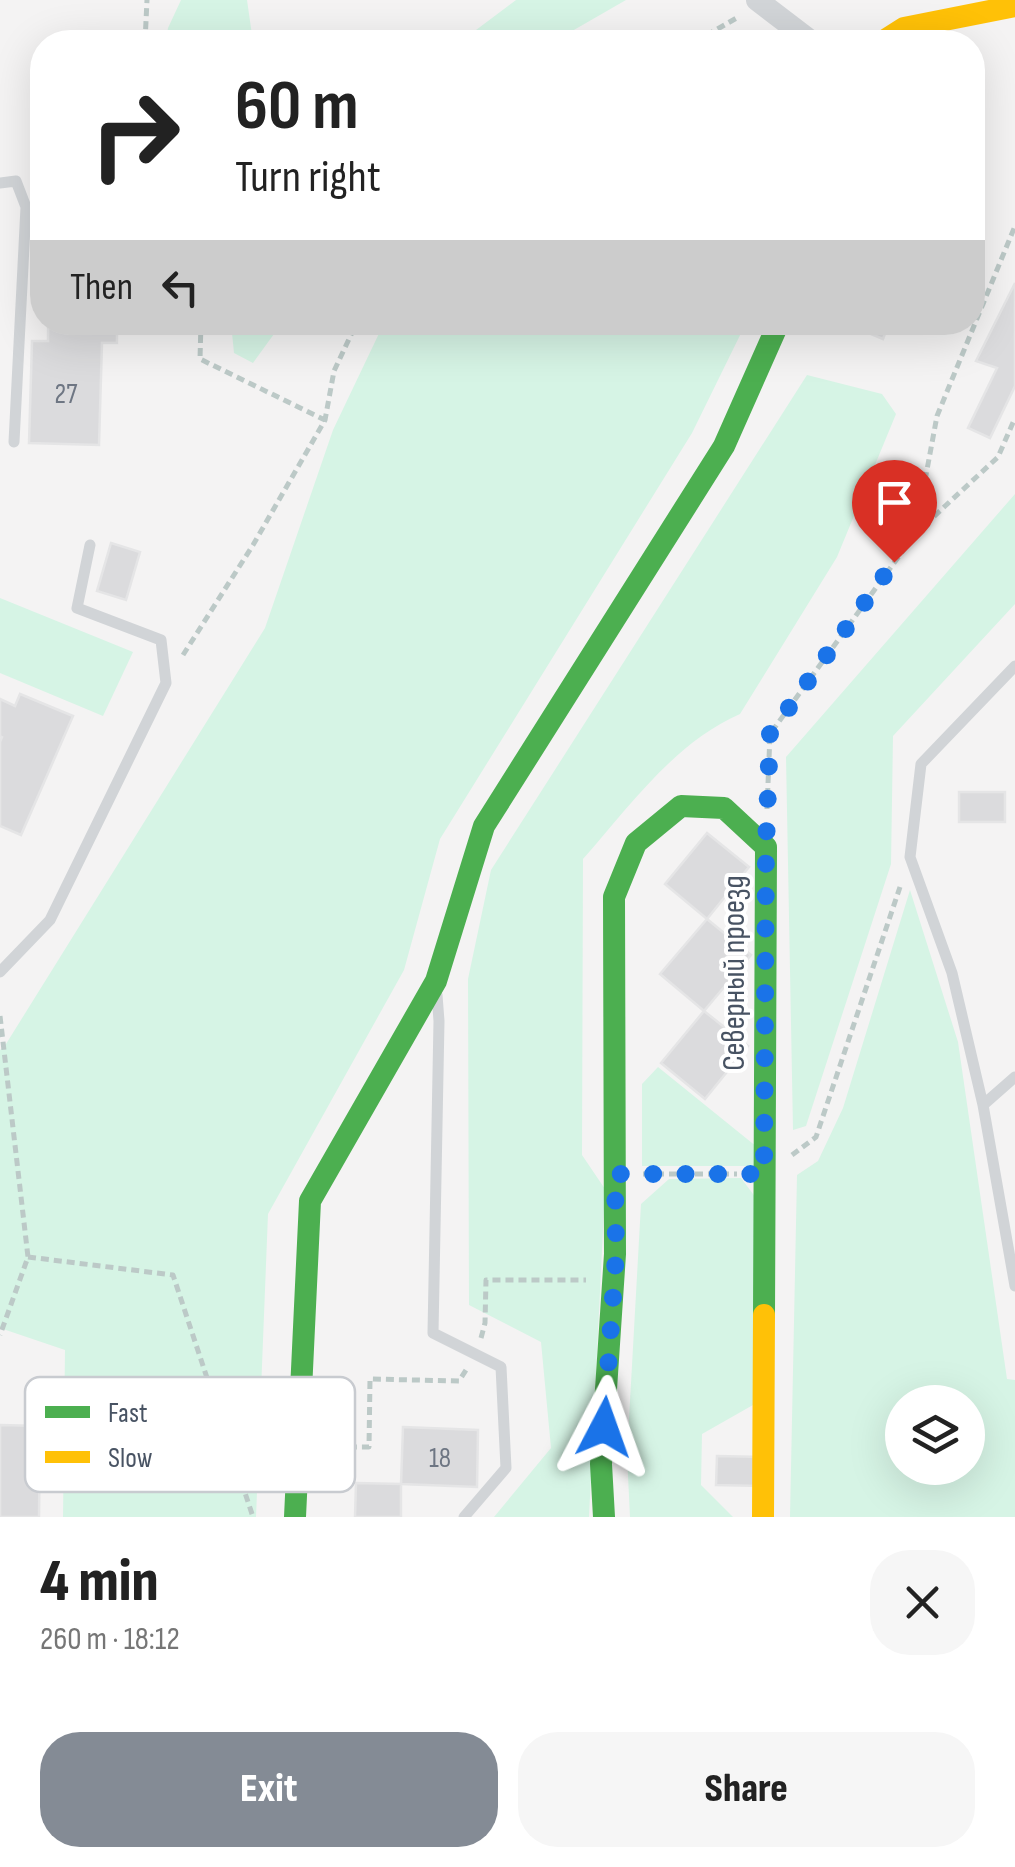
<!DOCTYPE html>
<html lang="en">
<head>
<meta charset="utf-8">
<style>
	body { margin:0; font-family:"Sofia Sans Condensed",sans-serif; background:#f6f6f6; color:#222; height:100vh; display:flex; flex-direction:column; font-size:38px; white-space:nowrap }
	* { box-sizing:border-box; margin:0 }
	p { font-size:32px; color:#767676 }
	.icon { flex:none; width:55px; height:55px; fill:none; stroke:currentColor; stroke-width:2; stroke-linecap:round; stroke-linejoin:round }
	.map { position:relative; height:1517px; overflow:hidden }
	.sheet { display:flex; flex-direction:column; background:#fff; flex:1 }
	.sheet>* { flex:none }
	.hud { position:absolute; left:30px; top:30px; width:955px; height:305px; border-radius:40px; box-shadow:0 10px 40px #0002; background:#fff; color:#222; overflow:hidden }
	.tools { position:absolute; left:885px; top:1385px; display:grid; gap:20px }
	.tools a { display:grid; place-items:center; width:100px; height:100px; border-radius:50%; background:#fff; box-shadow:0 10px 40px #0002; font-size:50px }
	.pin { position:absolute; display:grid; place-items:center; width:85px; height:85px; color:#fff; margin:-102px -42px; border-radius:50% 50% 50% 0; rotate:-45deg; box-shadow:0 0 10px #0007 }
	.pin .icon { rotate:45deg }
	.me { position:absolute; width:110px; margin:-55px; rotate:4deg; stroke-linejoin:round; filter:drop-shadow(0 0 8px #0008) }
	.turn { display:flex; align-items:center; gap:35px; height:210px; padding:0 40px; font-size:45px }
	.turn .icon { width:130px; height:130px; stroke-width:2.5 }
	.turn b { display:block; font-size:70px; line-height:85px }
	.then { display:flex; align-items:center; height:95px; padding:0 40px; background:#0003; gap:20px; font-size:38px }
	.round { display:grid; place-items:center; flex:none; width:105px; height:105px; border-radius:40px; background:#f6f6f6 }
	.overview { display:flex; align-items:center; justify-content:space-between; height:170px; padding:0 40px }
	h1 { font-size:60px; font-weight:800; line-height:75px }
	.action { display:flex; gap:20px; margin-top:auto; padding:20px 40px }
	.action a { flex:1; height:115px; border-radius:40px; background:#848b95; color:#fff; font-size:40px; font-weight:800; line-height:115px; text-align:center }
	.action a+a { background:#f6f6f6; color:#222 }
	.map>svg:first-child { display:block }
	.green { fill:#d6f4e5; fill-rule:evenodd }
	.building { fill:#dbdbdd; stroke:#e5e5e6; stroke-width:2.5 }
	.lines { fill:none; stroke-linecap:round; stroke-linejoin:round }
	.path { stroke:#bcc9c7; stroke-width:5; stroke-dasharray:8 5; stroke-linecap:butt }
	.lane { stroke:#d1d4d7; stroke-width:11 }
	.street { stroke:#d1d4d7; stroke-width:22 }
	.fast { stroke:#4caf50; stroke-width:22 }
	.slow { stroke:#ffc107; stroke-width:22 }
	.route { stroke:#1a73e8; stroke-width:18; stroke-dasharray:0 32.4 }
	.labels { text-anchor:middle; stroke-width:8; stroke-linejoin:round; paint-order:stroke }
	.number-label { font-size:28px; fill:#6e7683 }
	.street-label { font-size:32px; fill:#485363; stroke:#fff }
	.key { fill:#fff; stroke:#c8cbd0; stroke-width:2.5 }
	.key-label { font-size:28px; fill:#485363 }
</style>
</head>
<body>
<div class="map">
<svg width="1015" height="1517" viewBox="0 0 1015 1517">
	<rect width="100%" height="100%" fill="#f4f3f3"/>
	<path class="green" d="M181,0H247L253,42H166L168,28Z
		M516,0H626L553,42H460Z
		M231,323V322L282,323L253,363L234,353Z
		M384,323H746L692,433L440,839L404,970L268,1214L256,1517H63L65,1350L0,1328V1050L6,1044L265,628L333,430Z
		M807,375L882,394L896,414L837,557L740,714C674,743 630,806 583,859L582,1155L605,1189L589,1517H494L551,1448L541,1342L469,1305L468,979L491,870Z
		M1015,494V604L893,736L891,864L806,1126L793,1130L786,757Z
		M0,598L133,652L103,716L0,673Z
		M910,890L958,1042L1007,1379L1015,1380V1517H790L797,1175L818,1161L843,1108ZM902,1402H968V1468H902Z
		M658,1067L757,1147L758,1166H642V1084Z
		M741,1178L756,1198L760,1401L702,1434L701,1485L733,1517H630L627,1455L641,1204L669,1179Z"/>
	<path class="building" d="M1015,283V386L990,438L968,428L997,368L976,361Z
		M48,322H117V343H102L99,445L29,443L32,341H48Z
		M843,322H889L883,339Z
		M111,543L140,552L126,600L97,591Z
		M20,694L73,716L21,835L0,826V742L2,737L0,736V699L15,706Z
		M959,792H1005V822H959Z
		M707,833L749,867L707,919L665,884Z
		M707,919L751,955L704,1011L660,974Z
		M704,1011L748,1046L705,1099L661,1063Z
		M0,1425L40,1426L39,1517H0Z
		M403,1427L478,1430L477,1487L401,1484Z
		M717,1456L762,1457L761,1486L716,1485Z
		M356,1483L401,1484V1517H355Z"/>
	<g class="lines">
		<path class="path" d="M145,42L147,0
			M695,42L740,16
			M201,322L200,359L325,420
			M915,534L998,457L1015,418
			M183,655L253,545L325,420L334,371L357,322
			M767,809L770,734L915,534L937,416L1015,226
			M0,1016L28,1257L0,1335
			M792,1155L816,1137L900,887
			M643,1174H737
			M28,1257L173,1275L253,1517
			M481,1338L485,1323L486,1280H586
			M326,1429L353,1431V1447H369L370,1379L459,1381L466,1370"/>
		<path class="lane" d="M0,183L16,181L26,207L14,442
			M1015,666L921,764L910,857L952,973L983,1105L1015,1286
			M0,972L50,920L166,683L161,640L77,608L90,545
			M437,995L439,1021L433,1333L501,1367L506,1468L464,1517
			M983,1105L1015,1077"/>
		<path class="street" d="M757,0L812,42"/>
		<path class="fast" d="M295,1517L310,1201L436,981L484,826L724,446L779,322
			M604,1517L601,1464L615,1254L614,897L636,843L681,806L724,808L766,847L764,1315"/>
		<path class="slow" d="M882,42L904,28L1015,6
			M763,1517L764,1315"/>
	</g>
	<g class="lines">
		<path class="route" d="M604,1427L616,1254L615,1174H764L766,847L770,734L894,562"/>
	</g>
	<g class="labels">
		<g class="number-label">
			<text x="66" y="403">27</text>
			<text x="440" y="1467">18</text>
		</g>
		<g class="street-label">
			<text transform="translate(733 973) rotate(-90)" y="11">Северный проезд</text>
		</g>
	</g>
	<rect x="25" y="1377" width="330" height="115" rx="15" class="key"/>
	<rect x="45" y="1406" width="45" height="12" fill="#4caf50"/>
	<rect x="45" y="1451" width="45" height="12" fill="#ffc107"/>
	<g class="key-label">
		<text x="108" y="1422">Fast</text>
		<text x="108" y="1467">Slow</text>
	</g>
</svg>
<div class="tools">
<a><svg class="icon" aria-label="layers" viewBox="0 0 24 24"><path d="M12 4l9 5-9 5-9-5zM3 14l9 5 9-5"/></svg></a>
</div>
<div class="pin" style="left:894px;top:562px;background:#d93025"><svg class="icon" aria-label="arrive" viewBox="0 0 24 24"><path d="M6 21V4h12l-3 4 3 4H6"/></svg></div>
<svg class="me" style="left:604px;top:1427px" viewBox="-20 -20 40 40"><path d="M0-17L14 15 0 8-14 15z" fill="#1a73e8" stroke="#fff" stroke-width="4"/></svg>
<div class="hud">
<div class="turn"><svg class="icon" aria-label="right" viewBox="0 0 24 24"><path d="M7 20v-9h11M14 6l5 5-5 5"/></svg><div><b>60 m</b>Turn right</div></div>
<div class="then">Then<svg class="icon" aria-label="left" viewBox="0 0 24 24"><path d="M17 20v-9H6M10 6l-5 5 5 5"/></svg></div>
</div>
</div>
<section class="sheet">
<div class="overview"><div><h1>4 min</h1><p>260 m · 18:12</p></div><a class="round"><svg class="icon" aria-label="close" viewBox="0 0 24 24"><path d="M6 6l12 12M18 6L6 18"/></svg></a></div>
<div class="action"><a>Exit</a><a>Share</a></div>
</section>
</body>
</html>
